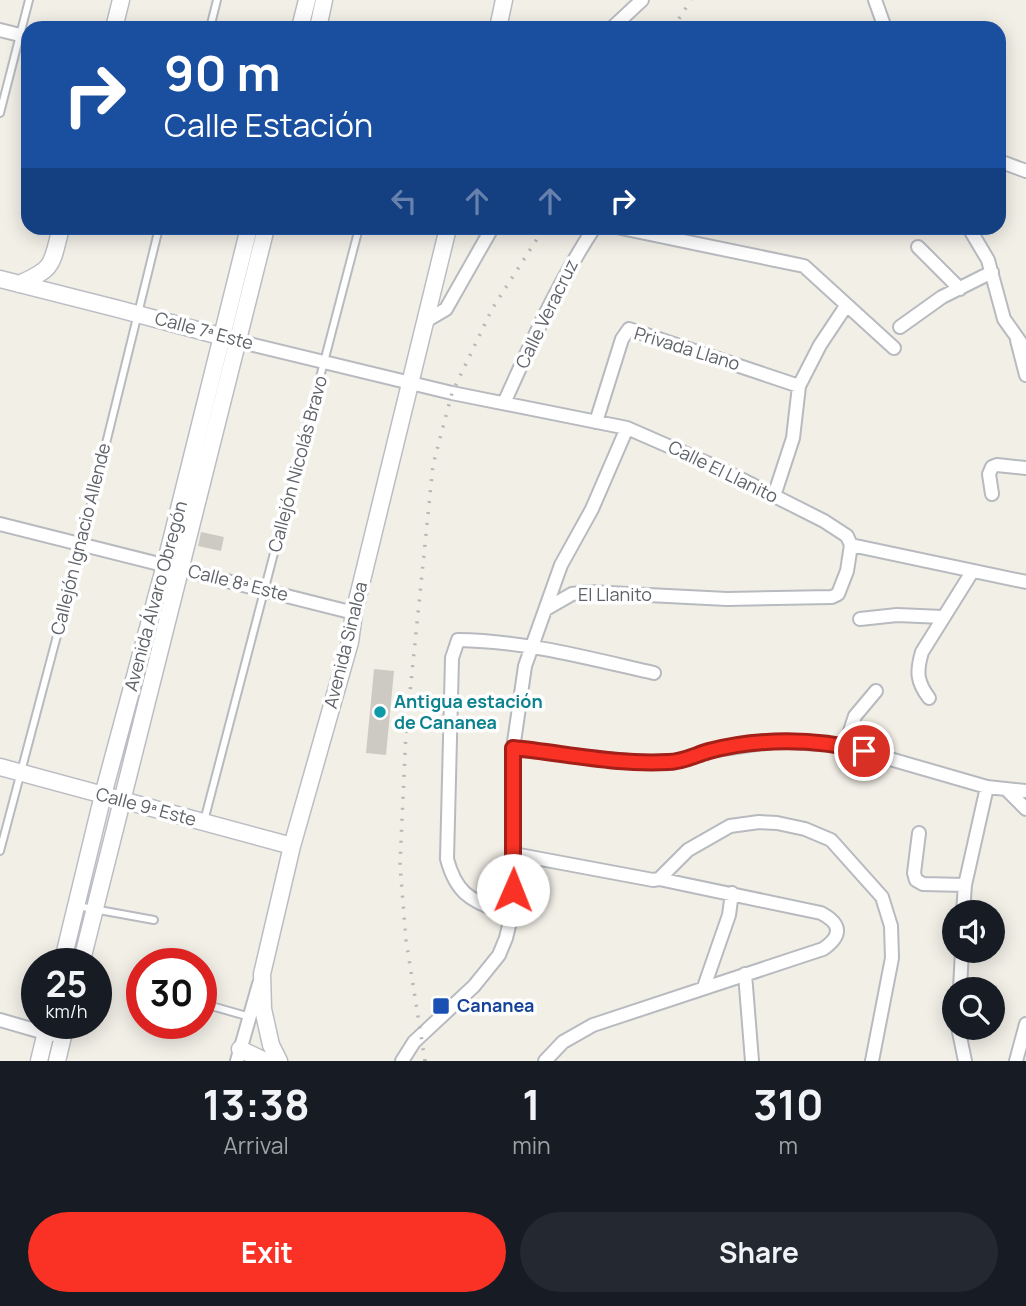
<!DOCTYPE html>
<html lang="en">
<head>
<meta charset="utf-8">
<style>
	body { margin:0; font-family:Manrope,sans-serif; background:#242831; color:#f1f3f6; height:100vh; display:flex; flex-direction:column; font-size:26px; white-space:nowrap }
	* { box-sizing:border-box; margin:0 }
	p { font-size:23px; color:#9ea1a6 }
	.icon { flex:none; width:38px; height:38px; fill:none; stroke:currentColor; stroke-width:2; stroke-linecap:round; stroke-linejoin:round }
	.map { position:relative; height:1061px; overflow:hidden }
	.details { display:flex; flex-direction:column; background:#171b24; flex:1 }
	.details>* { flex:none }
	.top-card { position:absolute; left:21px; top:21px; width:985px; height:214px; border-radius:21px; box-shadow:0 4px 18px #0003; background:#1a4fa0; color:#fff; overflow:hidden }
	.buttons { position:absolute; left:942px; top:900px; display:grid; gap:14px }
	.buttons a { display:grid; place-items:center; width:63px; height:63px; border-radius:50%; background:#171b24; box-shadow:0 4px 18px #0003; font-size:35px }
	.speed { position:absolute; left:21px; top:948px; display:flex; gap:14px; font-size:35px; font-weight:700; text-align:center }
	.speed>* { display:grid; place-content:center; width:91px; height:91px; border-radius:50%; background:#171b24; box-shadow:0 4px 18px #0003; line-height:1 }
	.speed small { font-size:18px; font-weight:400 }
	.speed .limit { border:10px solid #d22; background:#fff; color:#111 }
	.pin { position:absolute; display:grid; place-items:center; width:60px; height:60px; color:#fff; margin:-30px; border:4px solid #fff; border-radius:50%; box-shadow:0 2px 7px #0007 }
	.me { position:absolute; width:77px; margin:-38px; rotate:1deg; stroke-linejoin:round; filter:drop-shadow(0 0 5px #0008) }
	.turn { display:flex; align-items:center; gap:24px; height:147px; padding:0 28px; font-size:32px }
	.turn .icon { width:91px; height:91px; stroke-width:2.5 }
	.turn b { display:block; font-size:49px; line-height:60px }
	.lanes { display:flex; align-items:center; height:66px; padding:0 28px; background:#0003; justify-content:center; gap:35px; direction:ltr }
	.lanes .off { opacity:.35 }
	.eta { display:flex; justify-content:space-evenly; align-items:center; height:119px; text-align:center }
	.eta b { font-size:42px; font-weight:700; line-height:49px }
	.cta { display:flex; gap:14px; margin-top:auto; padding:14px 28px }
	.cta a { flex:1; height:80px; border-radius:42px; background:#f93225; color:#fff; font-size:28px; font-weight:700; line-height:80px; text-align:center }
	.cta a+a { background:#242831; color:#f1f3f6 }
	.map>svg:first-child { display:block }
	.building { fill:#cdcac4 }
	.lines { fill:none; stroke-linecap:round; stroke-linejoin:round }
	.lane-casing { stroke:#b7babf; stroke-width:10 }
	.street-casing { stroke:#b7babf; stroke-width:16 }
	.secondary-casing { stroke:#babec4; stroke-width:19 }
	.lane { stroke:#fff; stroke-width:6 }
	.street { stroke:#fff; stroke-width:12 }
	.secondary { stroke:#fff; stroke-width:16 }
	.rail { stroke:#b6b7b8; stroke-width:3.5; stroke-dasharray:2 9; stroke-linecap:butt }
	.route-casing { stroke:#a22018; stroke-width:18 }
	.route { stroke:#f93225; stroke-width:12 }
	.culture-dot { fill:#0f9aa8; stroke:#fff; stroke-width:2.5 }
	.transit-dot { fill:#1a4fb4; stroke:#fff; stroke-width:2.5 }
	.labels { text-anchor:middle; stroke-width:7; stroke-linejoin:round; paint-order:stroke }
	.street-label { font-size:18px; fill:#5e6369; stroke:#fff }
	.culture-label { font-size:18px; font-weight:bold; fill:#0d838f; stroke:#fff; text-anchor:start }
	.transit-label { font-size:18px; font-weight:bold; fill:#164399; stroke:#fff; text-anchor:start }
</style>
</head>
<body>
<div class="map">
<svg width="1026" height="1061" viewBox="0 0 1026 1061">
	<rect width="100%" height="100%" fill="#f2efe7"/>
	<path class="building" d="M201,532L224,537L221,551L198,546Z
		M374,669L394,671L386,755L366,753Z"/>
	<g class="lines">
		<defs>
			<path id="lane" d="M210,28L217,0
				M0,113L29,0
				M204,821L359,228
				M0,851L81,545L159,228
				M77,906L154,920
				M201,1003L250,1017"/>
			<path id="street" d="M875,0L885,28
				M612,28L642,0
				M0,30L28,37
				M999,161L1026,171
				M621,228L804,266L894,348
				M969,228L988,260L1004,319L1026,350
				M918,247L960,289
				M424,322L446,309L492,228
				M900,327L942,297L992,272
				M1017,340L1026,375
				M237,341L452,393L627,428L721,469L824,521L847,536L851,545L1026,582
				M504,403C531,343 558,283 594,228
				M596,422L622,339L629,329L799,386
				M992,494L989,474L992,467L997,465L1026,468
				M774,496L793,438L799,386L820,345L846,306
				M0,524L354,613
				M546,609L572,594L589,592L727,599L832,597L838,594L847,571L851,545
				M860,619L897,615L943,617
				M929,698C917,682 916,672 922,652L972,572
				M845,746L855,716L876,691
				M513,749L637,762L671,763L709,751L778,741L845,746L987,787L1026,791
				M1008,791L1026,809
				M919,833L914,873L916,880L923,884L965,885
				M514,854L653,880L659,879L688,850L730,826L759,822L777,823L805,829L831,840L882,897L891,926L892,958L872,1061
				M963,912L965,885L987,787
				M511,917C476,900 458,900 447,859L452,658L458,640C525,641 588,658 654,673
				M745,974L752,1061
				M704,987L729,915L732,893
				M960,989L962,950
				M0,1020L52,1035
				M958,1027L965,1061
				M237,1061L259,984
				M402,1061L414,1042L474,986L499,955L506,938L513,909V749L525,666L561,565L592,509L627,428
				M545,1061L563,1042L593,1025L823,949C842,936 842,924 821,913L659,879
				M1016,1061L1026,1024"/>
			<path id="secondary" d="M114,28L121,0
				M300,28L307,0
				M318,28L324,0
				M498,28L504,0
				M0,279C77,298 154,318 231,339
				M19,284C56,268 51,264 61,228
				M0,767L292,846
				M62,964L103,795L165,565L249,228
				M81,964L266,228
				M240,1049L265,1061
				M39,1061L48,1024
				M57,1061L66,1024
				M279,1061L271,1045L263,1009L262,974L292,846L350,642L354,613L448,228"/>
		</defs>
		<use href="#lane" class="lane-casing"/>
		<use href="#street" class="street-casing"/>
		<use href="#secondary" class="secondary-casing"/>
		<use href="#lane" class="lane"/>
		<use href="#street" class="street"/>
		<use href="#secondary" class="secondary"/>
		<path class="rail" d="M673,28L691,0
			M425,1061L406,940L400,865L406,732L433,465L452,393L492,309L544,228"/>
	</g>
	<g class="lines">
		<defs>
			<path id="route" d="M513,890V748C564,753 617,765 668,762C683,762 695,755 709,751C758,738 816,738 864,751"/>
		</defs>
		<use href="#route" class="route-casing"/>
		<use href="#route" class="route"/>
	</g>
	<circle class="culture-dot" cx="380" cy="712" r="7"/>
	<rect class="transit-dot" x="432" y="997" width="18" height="18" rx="3.5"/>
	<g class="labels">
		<g class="street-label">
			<text transform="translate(547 314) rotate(-64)" y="6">Calle Veracruz</text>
			<text transform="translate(204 331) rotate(15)" y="6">Calle 7ª Este</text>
			<text transform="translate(687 349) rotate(17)" y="6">Privada Llano</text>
			<text transform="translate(298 464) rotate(-75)" y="6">Callejón Nicolás Bravo</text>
			<text transform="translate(723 472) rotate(26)" y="6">Calle El Llanito</text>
			<text transform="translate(81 539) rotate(-76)" y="6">Callejón Ignacio Allende</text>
			<text transform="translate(238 583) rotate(14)" y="6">Calle 8ª Este</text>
			<text x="615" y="601">El Llanito</text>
			<text transform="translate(156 596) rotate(-75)" y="6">Avenida Álvaro Obregón</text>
			<text transform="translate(346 645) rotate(-76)" y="6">Avenida Sinaloa</text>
			<text transform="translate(146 807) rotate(15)" y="6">Calle 9ª Este</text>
		</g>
		<g class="culture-label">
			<text x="394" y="708">Antigua estación<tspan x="394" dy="21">de Cananea</tspan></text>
		</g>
		<g class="transit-label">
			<text x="457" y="1012">Cananea</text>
		</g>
	</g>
</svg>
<div class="buttons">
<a><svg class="icon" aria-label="sound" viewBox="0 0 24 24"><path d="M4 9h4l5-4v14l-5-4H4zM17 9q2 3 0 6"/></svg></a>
<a><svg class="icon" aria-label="search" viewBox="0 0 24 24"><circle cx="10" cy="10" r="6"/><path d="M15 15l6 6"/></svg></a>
</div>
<div class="speed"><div>25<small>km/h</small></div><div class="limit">30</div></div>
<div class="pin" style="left:864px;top:751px;background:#d93025"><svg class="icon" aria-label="arrive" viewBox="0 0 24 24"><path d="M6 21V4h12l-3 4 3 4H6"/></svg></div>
<svg class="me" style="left:513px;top:890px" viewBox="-20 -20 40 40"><circle r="19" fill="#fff"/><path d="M0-13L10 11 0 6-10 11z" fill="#f93225"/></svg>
<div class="top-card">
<div class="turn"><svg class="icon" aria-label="right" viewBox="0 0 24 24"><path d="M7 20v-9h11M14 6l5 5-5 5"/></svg><div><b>90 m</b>Calle Estación</div></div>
<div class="lanes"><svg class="icon off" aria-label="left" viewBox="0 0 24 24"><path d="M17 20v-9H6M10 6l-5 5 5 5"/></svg><svg class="icon off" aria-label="ahead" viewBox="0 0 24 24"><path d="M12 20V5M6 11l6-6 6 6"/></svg><svg class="icon off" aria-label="ahead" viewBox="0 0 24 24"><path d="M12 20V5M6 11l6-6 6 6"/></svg><svg class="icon" aria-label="right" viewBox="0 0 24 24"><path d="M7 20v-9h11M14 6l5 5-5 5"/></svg></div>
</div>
</div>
<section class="details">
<div class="eta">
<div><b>13:38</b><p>Arrival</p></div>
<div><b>1</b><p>min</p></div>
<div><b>310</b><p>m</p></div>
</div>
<div class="cta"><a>Exit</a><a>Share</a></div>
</section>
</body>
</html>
